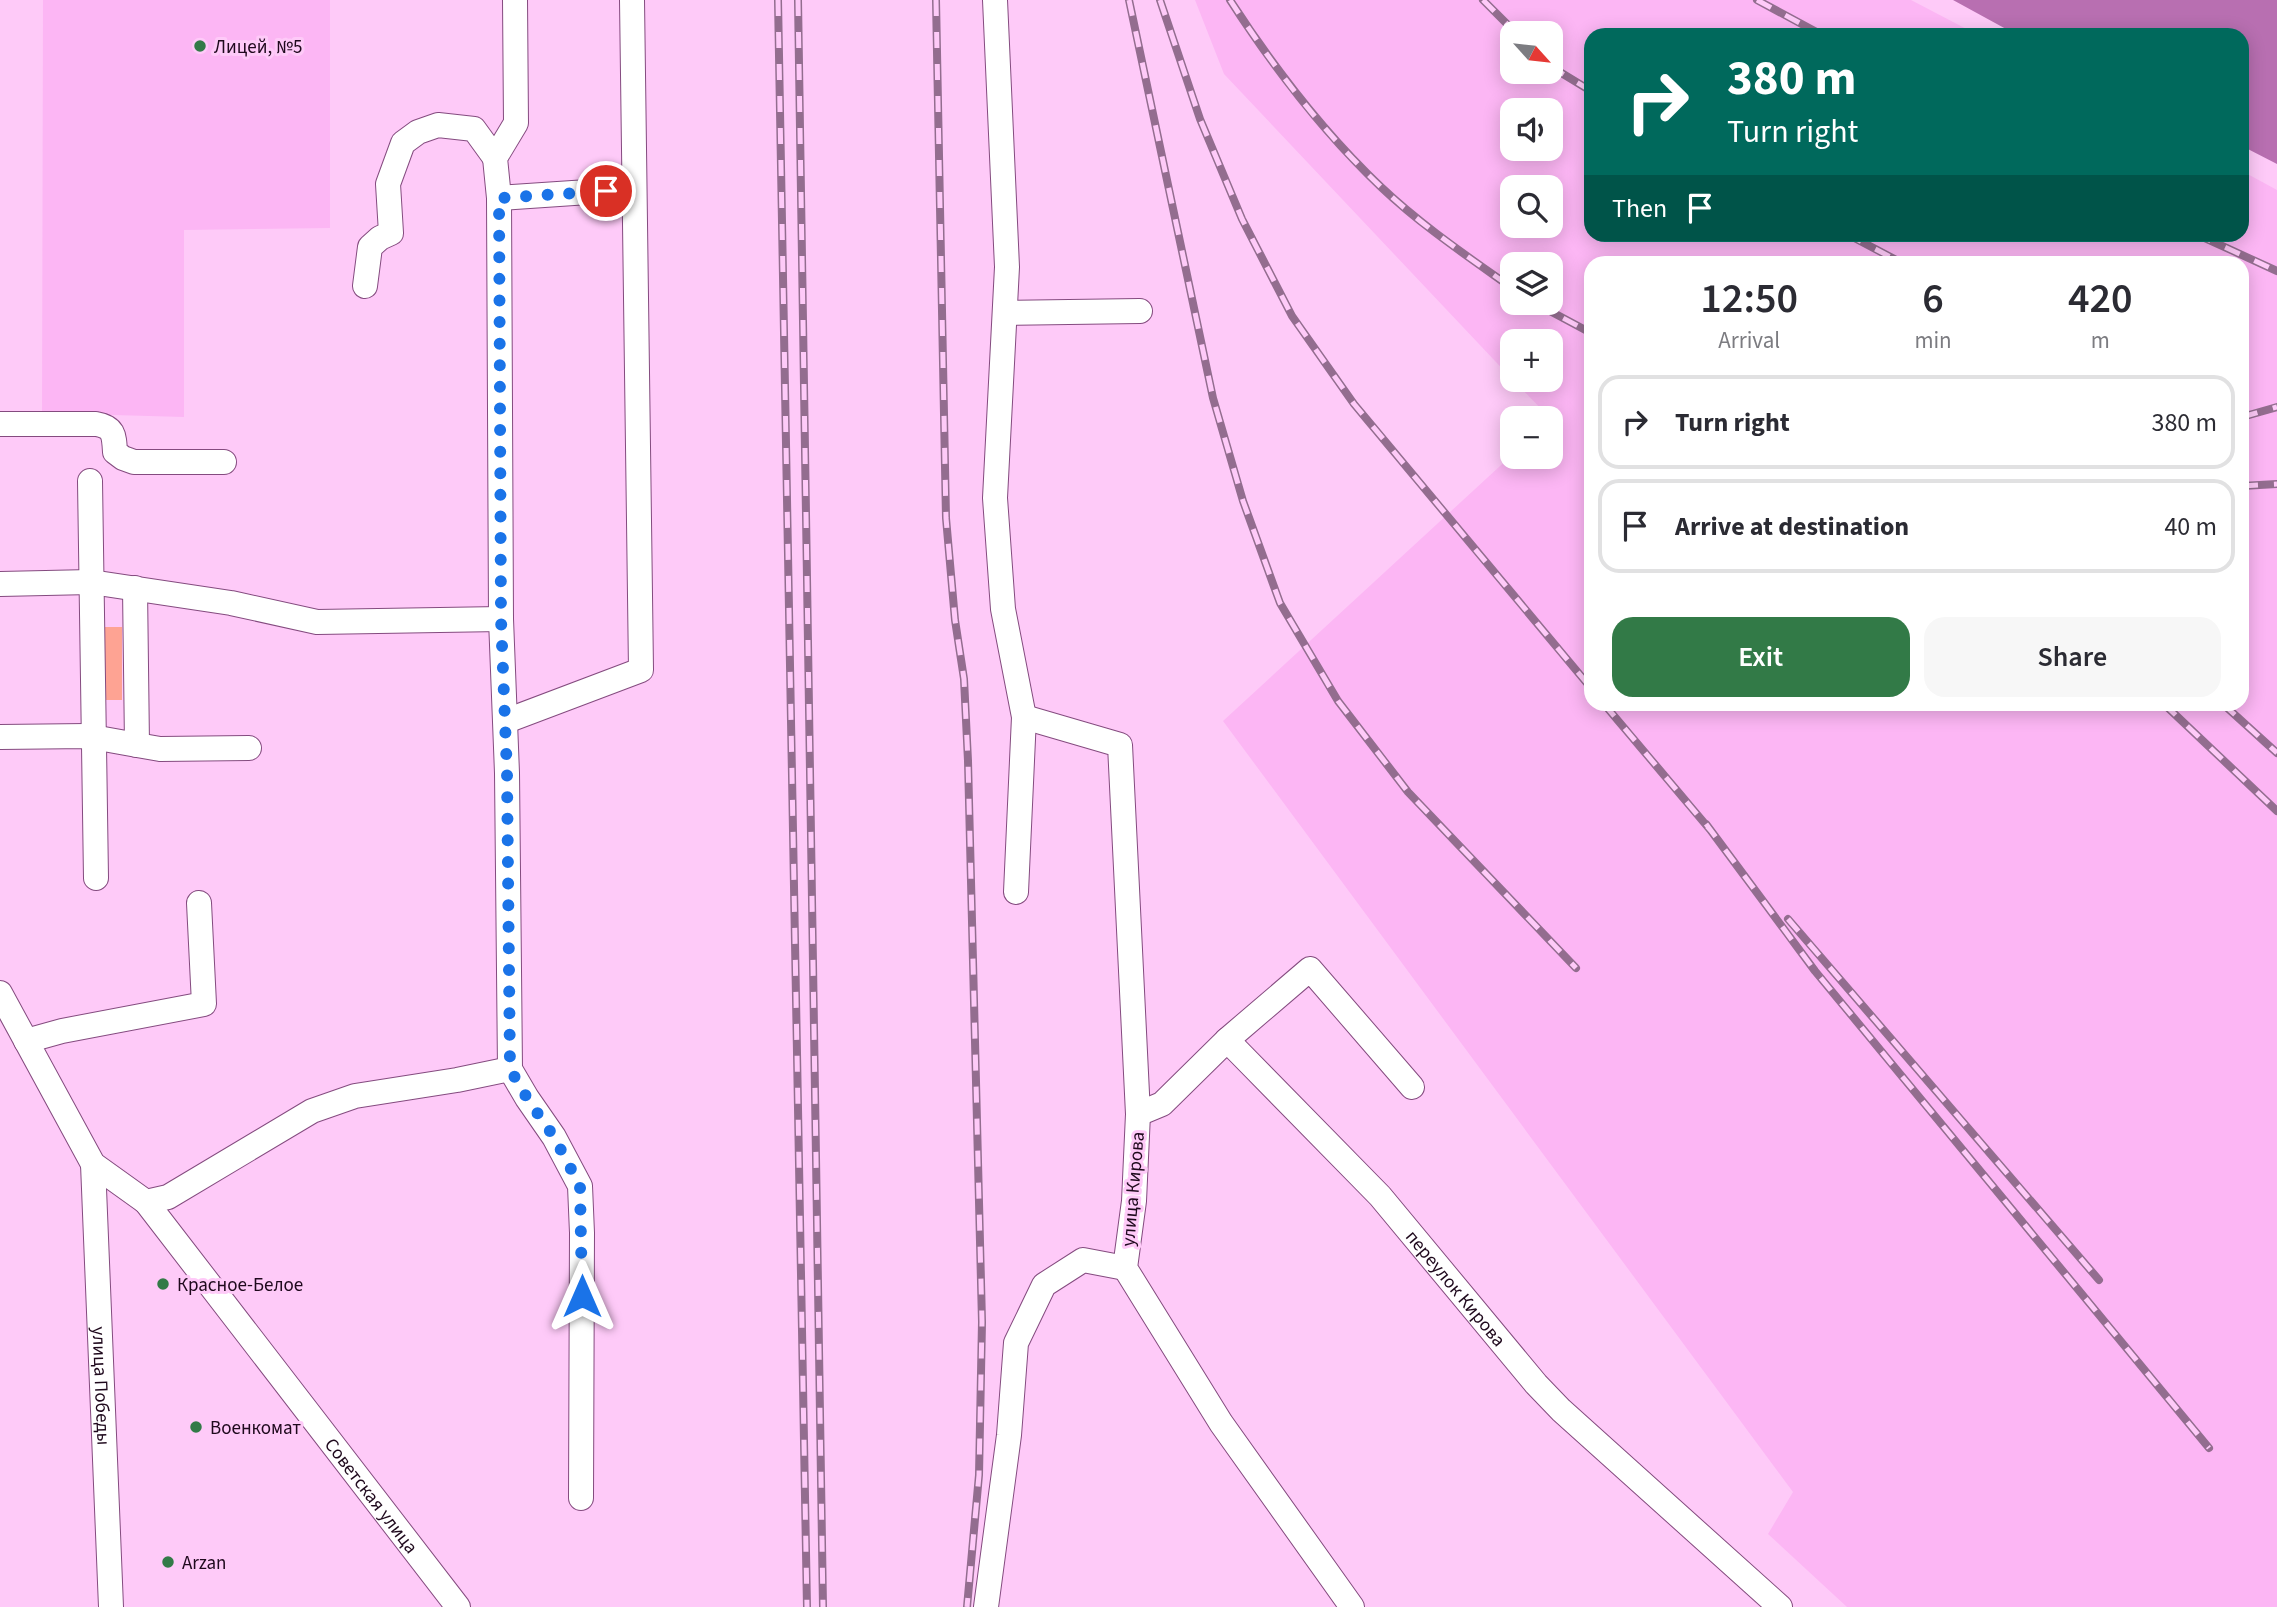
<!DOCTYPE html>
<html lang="en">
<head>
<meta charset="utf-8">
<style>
	body { margin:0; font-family:"Source Sans 3",sans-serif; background:#f7f7f7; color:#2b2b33; height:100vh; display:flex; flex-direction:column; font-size:26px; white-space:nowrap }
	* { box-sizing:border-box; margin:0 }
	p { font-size:23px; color:#7c7c81 }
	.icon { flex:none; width:38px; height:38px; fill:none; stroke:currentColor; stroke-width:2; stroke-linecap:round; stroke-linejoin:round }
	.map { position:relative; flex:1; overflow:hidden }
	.drawer { position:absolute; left:1584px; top:256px; width:665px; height:455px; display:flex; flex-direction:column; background:#fff; border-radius:21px; box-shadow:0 4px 18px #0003 }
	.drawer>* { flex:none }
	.banner { position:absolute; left:1584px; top:28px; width:665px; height:214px; border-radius:21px; box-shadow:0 4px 18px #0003; background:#00695c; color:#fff; overflow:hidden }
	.needle { width:46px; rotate:117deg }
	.controls { position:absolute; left:1500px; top:21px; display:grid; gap:14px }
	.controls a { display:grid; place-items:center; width:63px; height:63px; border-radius:14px; background:#fff; box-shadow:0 4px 18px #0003; font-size:35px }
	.pin { position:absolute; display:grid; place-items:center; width:60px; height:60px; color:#fff; margin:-30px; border:4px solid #fff; border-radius:50%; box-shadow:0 2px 7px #0007 }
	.me { position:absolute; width:77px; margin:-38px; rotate:0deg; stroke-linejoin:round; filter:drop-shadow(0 0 5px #0008) }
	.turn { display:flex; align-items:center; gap:24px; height:147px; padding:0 28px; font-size:32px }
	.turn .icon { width:91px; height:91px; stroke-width:2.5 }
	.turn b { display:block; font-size:49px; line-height:60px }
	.then { display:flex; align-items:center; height:66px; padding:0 28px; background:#0003; gap:14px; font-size:26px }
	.eta { display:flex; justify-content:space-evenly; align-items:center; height:119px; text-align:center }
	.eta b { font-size:42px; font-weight:600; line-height:49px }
	.primary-button { display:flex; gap:14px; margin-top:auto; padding:14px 28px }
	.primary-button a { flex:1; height:80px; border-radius:21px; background:#327a47; color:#fff; font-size:28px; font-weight:600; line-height:80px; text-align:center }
	.primary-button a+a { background:#f7f7f7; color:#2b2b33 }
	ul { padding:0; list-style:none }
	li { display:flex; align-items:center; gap:21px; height:94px; margin:0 14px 10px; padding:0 14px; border:4px solid #e1e1e2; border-radius:21px }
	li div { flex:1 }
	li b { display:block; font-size:26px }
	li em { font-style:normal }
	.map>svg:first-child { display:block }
	.built { fill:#fcb6f4; fill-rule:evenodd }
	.green { fill:#fea393 }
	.water { fill:#b86fb1 }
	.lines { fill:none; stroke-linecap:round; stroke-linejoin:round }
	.minor-casing { stroke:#844b7f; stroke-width:26 }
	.minor { stroke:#fff; stroke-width:24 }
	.rail-casing { stroke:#936d8f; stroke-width:8 }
	.rail { stroke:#fecaf8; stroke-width:5; stroke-dasharray:16; stroke-linecap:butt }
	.route { stroke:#1a73e8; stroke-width:12; stroke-dasharray:0 21.6 }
	.poi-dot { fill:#327a47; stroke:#fecaf8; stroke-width:2.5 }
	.labels { text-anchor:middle; stroke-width:6; stroke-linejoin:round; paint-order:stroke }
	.poi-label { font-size:19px; fill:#1f091d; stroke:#fecaf8; text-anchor:start }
	.street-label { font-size:19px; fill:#1f091d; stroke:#fecaf8 }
</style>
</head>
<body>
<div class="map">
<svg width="2277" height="1607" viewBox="0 0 2277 1607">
	<rect width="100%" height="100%" fill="#fecaf8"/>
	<path class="built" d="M43,0H330V228L184,230V417L43,413L42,418Z
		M1195,0H1911L1978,35H1591V234H2242V171L2277,190V1607H1847L1768,1534L1793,1492L1223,721L1512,455V457H1550V418L1513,380H1550V341H1512V379L1224,74ZM1512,33H1550V72H1512ZM1512,110H1550V149H1512ZM1512,187H1550V226H1512ZM1591,262H2242V704H1591ZM1512,264H1550V303H1512Z"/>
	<path class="green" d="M97,627H122V700H97Z"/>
	<path class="water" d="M1953,0H2277V164L2242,146V35H2017Z"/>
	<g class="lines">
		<defs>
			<g id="minor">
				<path d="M515,0L516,123L495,158L499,198L501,619L507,773L510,1069L527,1098L554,1137L580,1186L582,1233L581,1498"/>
				<path d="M995,0L1007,267L995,498L1003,609L1024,717L1016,892"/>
				<path d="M499,198L633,189"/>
				<path d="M365,286L370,247L380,238L391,233L388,184L403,143L418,132L438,125L474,129L495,158"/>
				<path d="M1005,313L1140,311"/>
				<path d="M0,424H96C114,427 114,435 115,452L123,458L134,462H224"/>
				<path d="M90,481L96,878"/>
				<path d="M0,584L91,582L231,603L317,622L501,619"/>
				<path d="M1024,717L1120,745L1138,1114L1134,1201L1125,1268L1221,1423L1352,1607"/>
				<path d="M506,721L641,670L632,0"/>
				<path d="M0,737L87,736L137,745L135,588"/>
				<path d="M137,745L160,749L249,748"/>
				<path id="s1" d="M0,993L93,1164L146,1202L458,1607"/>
				<path d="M1227,1040L1310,969L1412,1087"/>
				<path d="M26,1041L62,1031L204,1004L199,903"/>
				<path id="s2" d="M1138,1114L1162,1104L1227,1040L1380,1196L1536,1384L1561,1410L1780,1607"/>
				<path id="s3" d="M93,1164L111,1607"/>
				<path d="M146,1202L168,1197L312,1111L355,1096L457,1080L510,1069"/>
				<path d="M986,1607L1009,1435L1016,1343L1044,1285L1083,1260L1125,1268"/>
			</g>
		</defs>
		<use href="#minor" class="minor-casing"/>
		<use href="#minor" class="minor"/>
		<defs>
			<path id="rail" d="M778,0L807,1607
				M798,0L823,1607
				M936,0L946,518L955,620L964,679L968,761L982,1322L979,1475L967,1607
				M1129,0L1213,398L1243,501L1280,603L1338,701L1408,792L1576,968
				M1160,0L1200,119L1242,219L1292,316L1354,404L1591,688
				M1230,0C1274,68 1322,131 1381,187C1421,225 1467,256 1512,288
				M1483,0L1516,33
				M1757,0L1822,35
				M1550,66L1591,91
				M1847,234L1900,262
				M2196,234L2277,271
				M1535,303L1591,333
				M2242,417L2277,407
				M2242,486L2277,484
				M1604,704L1712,832
				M2164,704L2277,811
				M2223,704L2277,753
				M1706,824L1815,971L2209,1448
				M1788,919L2099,1280"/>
		</defs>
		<use href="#rail" class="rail-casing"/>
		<use href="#rail" class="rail"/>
	</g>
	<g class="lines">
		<path class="route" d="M582,1296L580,1186L554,1137L527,1098L510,1069L507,773L501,619L499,198L606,191"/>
	</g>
	<g class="poi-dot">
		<circle cx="200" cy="46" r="7"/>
		<circle cx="163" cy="1284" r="7"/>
		<circle cx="196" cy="1427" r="7"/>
		<circle cx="168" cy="1562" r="7"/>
	</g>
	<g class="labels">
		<g class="poi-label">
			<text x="214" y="53">Лицей, №5</text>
			<text x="177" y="1291">Красное-Белое</text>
			<text x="210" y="1434">Военкомат</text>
			<text x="182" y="1569">Arzan</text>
		</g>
		<g class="street-label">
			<text transform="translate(1132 1189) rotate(-85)" y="7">улица Кирова</text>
			<text dy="7" stroke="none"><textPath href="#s2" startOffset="455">переулок Кирова</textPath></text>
			<text dy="7" stroke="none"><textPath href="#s3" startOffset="222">улица Победы</textPath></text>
			<text dy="7" stroke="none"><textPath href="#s1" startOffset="630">Советская улица</textPath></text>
		</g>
	</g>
</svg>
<div class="controls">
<a><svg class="needle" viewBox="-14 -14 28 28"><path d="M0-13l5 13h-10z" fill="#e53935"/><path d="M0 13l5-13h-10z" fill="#7c7c81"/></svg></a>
<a><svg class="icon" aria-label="sound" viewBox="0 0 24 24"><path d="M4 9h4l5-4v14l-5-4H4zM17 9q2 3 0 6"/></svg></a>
<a><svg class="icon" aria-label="search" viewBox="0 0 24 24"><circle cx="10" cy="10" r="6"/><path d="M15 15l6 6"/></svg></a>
<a><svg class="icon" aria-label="layers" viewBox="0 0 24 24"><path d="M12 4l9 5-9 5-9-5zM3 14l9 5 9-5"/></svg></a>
<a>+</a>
<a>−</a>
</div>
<div class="pin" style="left:606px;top:191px;background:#d93025"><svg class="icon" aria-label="arrive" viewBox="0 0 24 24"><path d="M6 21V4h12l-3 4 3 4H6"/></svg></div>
<svg class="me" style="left:582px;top:1296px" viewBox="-20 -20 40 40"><path d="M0-17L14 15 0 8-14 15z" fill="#1a73e8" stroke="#fff" stroke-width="4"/></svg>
<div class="banner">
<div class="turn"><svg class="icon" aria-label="right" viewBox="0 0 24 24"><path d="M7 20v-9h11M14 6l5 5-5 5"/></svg><div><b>380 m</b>Turn right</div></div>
<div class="then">Then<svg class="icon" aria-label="arrive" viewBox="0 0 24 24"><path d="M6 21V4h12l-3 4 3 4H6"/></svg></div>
</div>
<section class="drawer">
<div class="eta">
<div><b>12:50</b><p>Arrival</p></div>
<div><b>6</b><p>min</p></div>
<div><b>420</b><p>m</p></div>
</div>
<ul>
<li><svg class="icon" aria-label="right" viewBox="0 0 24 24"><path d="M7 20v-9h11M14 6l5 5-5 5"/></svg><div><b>Turn right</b></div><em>380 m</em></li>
<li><svg class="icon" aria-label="arrive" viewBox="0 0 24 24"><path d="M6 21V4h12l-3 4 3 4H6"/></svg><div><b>Arrive at destination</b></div><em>40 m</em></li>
</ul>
<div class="primary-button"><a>Exit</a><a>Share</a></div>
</section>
</div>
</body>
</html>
